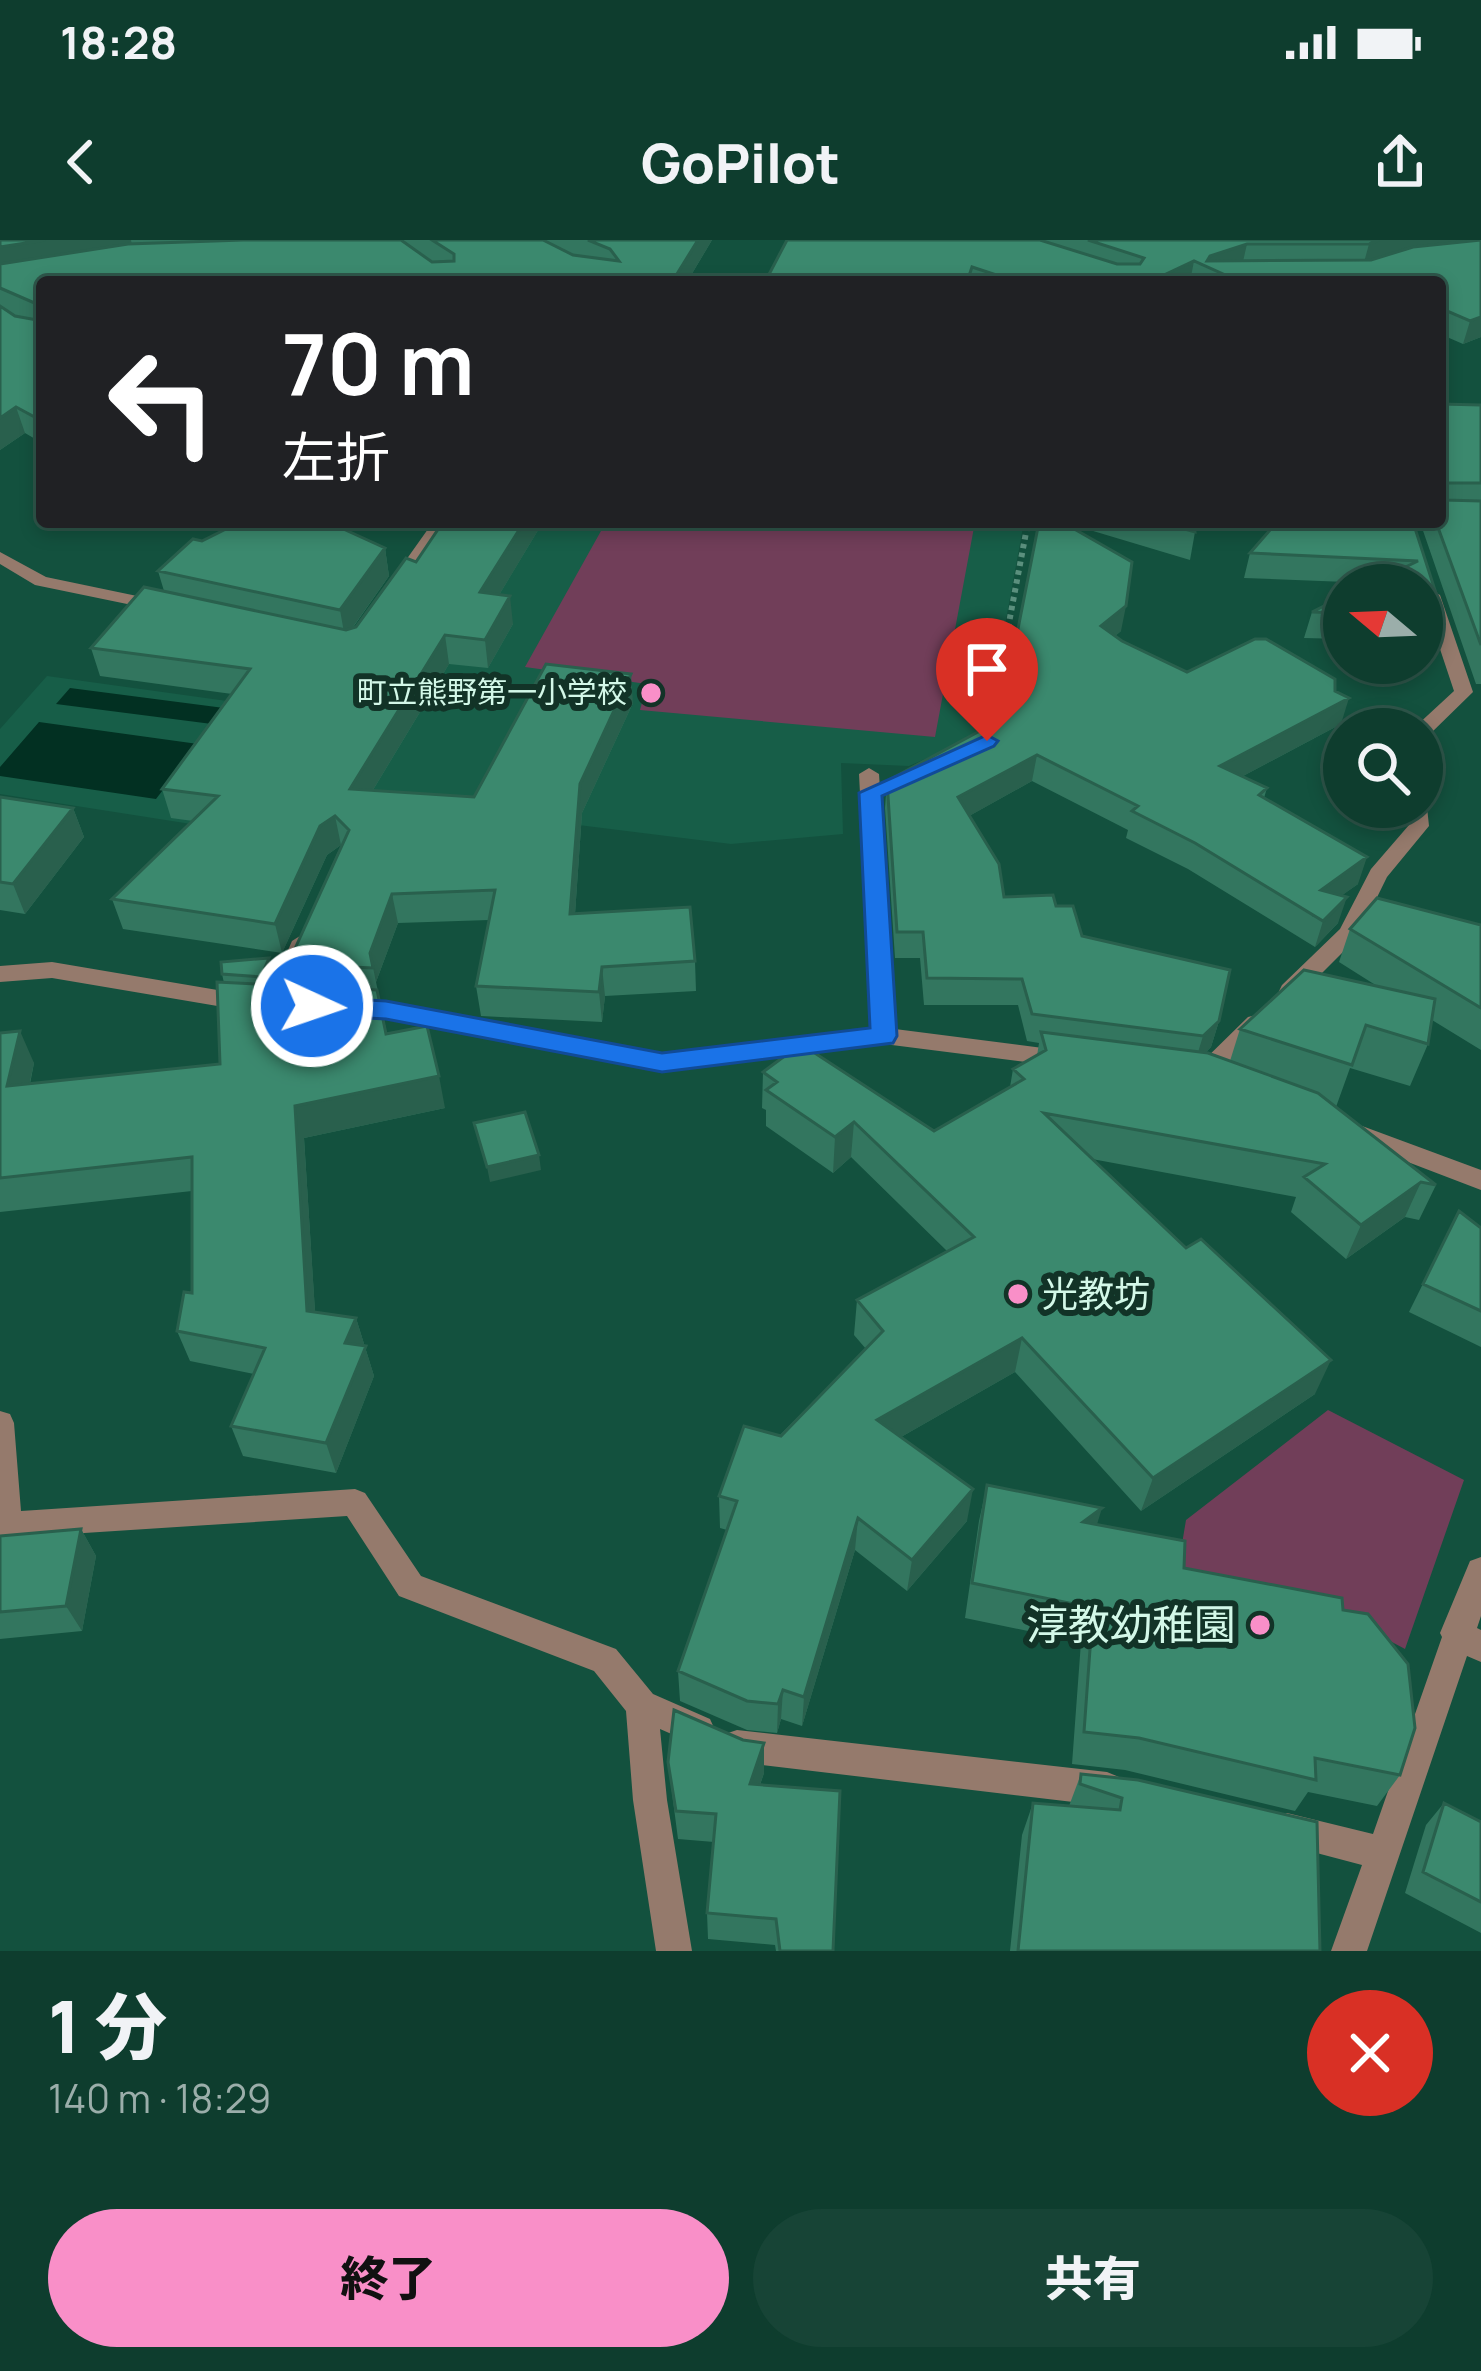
<!DOCTYPE html>
<html lang="ja">
<head>
<meta charset="utf-8">
<style>
	body { margin:0; font-family:Manrope,"Noto Sans JP",sans-serif; background:#174436; color:#f1f3f6; height:100vh; display:flex; flex-direction:column; font-size:45px; white-space:nowrap }
	* { box-sizing:border-box; margin:0 }
	p { font-size:39px; color:#9baeaa }
	.icon { flex:none; width:66px; height:66px; fill:none; stroke:currentColor; stroke-width:2; stroke-linecap:round; stroke-linejoin:round }
	.map { position:relative; height:1711px; overflow:hidden }
	.panel { display:flex; flex-direction:column; background:#0e3d2e; flex:1 }
	.panel>* { flex:none }
	.hud { position:absolute; left:36px; top:36px; width:1410px; height:252px; border-radius:12px; box-shadow:0 6px 18px #0003,0 0 0 3px #2e564a; background:#202124; color:#fff; overflow:hidden }
	.needle { width:78px; rotate:289deg }
	.fabs { position:absolute; left:1323px; top:324px; display:grid; gap:24px }
	.fabs a { display:grid; place-items:center; width:120px; height:120px; border-radius:50%; background:#0e3d2e; box-shadow:0 6px 18px #0003,0 0 0 3px #2e564a; font-size:60px }
	.pin { position:absolute; display:grid; place-items:center; width:102px; height:102px; color:#fff; margin:-123px -51px; border-radius:50% 50% 50% 0; rotate:-45deg; box-shadow:0 0 12px #0007 }
	.pin .icon { rotate:45deg }
	.me { position:absolute; width:132px; margin:-66px; rotate:93deg; stroke-linejoin:round; filter:drop-shadow(0 0 9px #0008) }
	.turn { display:flex; align-items:center; gap:42px; height:252px; padding:0 48px; font-size:54px }
	.turn .icon { width:156px; height:156px; stroke-width:2.5 }
	.turn b { display:block; font-size:84px; line-height:102px }
	.round { display:grid; place-items:center; flex:none; width:126px; height:126px; border-radius:63px; background:#174436 }
	.summary { display:flex; align-items:center; justify-content:space-between; height:204px; padding:0 48px }
	h1 { font-size:72px; font-weight:800; line-height:90px }
	.primary-button { display:flex; gap:24px; margin-top:auto; padding:24px 48px }
	.primary-button a { flex:1; height:138px; border-radius:72px; background:#f98fc8; color:#111; font-size:48px; font-weight:800; line-height:138px; text-align:center }
	.primary-button a+a { background:#174436; color:#f1f3f6 }
	.status { display:flex; justify-content:space-between; align-items:center; height:84px; padding:0 60px; background:#0e3d2e; direction:ltr }
	.status svg { height:33px; fill:currentColor }
	header { display:flex; justify-content:space-between; align-items:center; height:156px; padding:0 48px; background:#0e3d2e; font-size:54px; font-weight:800 }
	.map>svg:first-child { display:block }
	.built { fill:#175e48 }
	.green { fill:#713e59 }
	.water { fill:#023022 }
	.lines { fill:none; stroke-linecap:round; stroke-linejoin:round }
	.path { stroke:#5b907e; stroke-width:6; stroke-dasharray:4.5 4.5; stroke-linecap:butt }
	.service { fill:#957a6c; fill-rule:evenodd }
	.minor { fill:#957a6c; fill-rule:evenodd }
	.wall { fill:#33765f }
	.shaded-wall { fill:#29604d }
	.building { fill:#3b896e; stroke:#29604d; stroke-width:3 }
	.route { fill:#1a73e8; stroke:#114b97; stroke-width:3 }
	.poi-dot { fill:#f98fc8; stroke:#123327; stroke-width:4.5 }
	.labels { text-anchor:middle; stroke-width:12; stroke-linejoin:round; paint-order:stroke }
	.far-poi-label { font-size:30px; fill:#d3f8e8; stroke:#123327; text-anchor:end }
	.poi-label { font-size:36px; fill:#d3f8e8; stroke:#123327; text-anchor:start }
	.near-poi-label { font-size:42px; fill:#d3f8e8; stroke:#123327; text-anchor:end }
</style>
</head>
<body>
<div class="status"><b>18:28</b><svg viewBox="0 0 49 12"><path d="M0 12V9h3v3zM5 12V6h3v6zM10 12V3h3v9zM15 12V0h3v12zM26 1h20v11H26zM47 4h2v5h-2z"/></svg></div>
<header><svg class="icon" aria-label="back" viewBox="0 0 24 24"><path d="M15 5l-7 7 7 7"/></svg>GoPilot<svg class="icon" aria-label="share" viewBox="0 0 24 24"><path d="M12 15V3M7 8l5-5 5 5M5 13v7h14v-7"/></svg></header>
<div class="map">
<svg width="1481" height="1711" viewBox="0 0 1481 1711">
	<rect width="100%" height="100%" fill="#13513e"/>
	<path class="built" d="M458,282H1024L985,493L909,526L841,523L843,594L731,604L307,551L242,592L0,554V489L47,436L299,471Z"/>
	<path class="green" d="M606,282H975L935,497L640,470L647,444L525,427Z
		M1328,1170L1464,1240L1405,1409L1328,1368L1177,1334L1186,1280Z"/>
	<path class="water" d="M70,448L224,468L212,484L56,464Z
		M39,482L198,504L156,559L0,536V527Z"/>
	<g class="lines">
		<path class="path" d="M988,494L1028,282"/>
		<path class="service" d="M303,694L314,701L286,765L283,771H267L264,765L292,701Z"/>
		<path class="minor" d="M433,282H449L404,348H392L389,344Z
			M0,312L46,337L161,361L170,366L161,371L35,345L0,324Z
			M1431,350L1440,355L1473,452L1429,495L1422,497V489L1415,487L1454,451L1422,355Z
			M869,528L879,534L895,789L1066,811L1078,819L1074,825L1066,827L884,804L662,831L386,778L353,776L342,768L353,760L386,762L662,815L872,789L859,534Z
			M1422,562L1427,567L1429,586L1387,637L1357,698L1298,757H1282L1279,751L1282,745L1340,689L1371,629L1409,585L1407,567H1422Z
			M52,722L247,755L258,763L247,771L52,738L0,742V726Z
			M1256,775L1268,783L1264,789L1210,842H1194L1190,836L1194,830L1248,777Z
			M1354,883L1481,930V950L1345,898L1342,892L1345,886Z
			M0,1171L10,1174L14,1183L21,1271L355,1249L365,1253L421,1336L616,1409L653,1454L710,1479L715,1490L710,1501L699,1506L660,1489L667,1560L692,1711H656L633,1560L626,1471L594,1431L399,1356L347,1276L7,1298L0,1296Z
			M1481,1317V1376L1477,1388L1481,1390V1422L1467,1416L1367,1711H1331L1362,1625L1275,1602L1270,1590L1275,1578L1287,1573L1373,1594L1442,1397L1440,1393L1470,1321Z
			M737,1490L1107,1532L1119,1537L1124,1549L1119,1561L1107,1566L737,1522L725,1518L721,1506L725,1494Z"/>
	</g>
	<path class="wall" d="M0,0H712L687,42H42V203L25,193L0,210Z
		M787,0H1481V97L1463,104L1440,94V42H765Z
		M1440,164L1481,165V444H1476L1420,282H1440Z
		M443,282H543L499,355L513,384L488,428L449,424L373,550L474,557L633,463L582,573L575,674L695,721L696,751L605,756L602,782L481,776L476,746L489,680L398,683L376,742L387,794L445,868L304,898L315,1072L356,1078L374,1136L336,1233L243,1216L231,1186L254,1134L190,1121L177,1091L192,1053V951L0,972V793L34,823L30,844L220,824L224,743L222,734L274,733L268,745L294,746L288,724L341,605L327,615L282,713L123,689L112,659L193,581L171,578L162,549L232,454L100,436L91,408L164,351L158,331L202,301L385,308L389,336L352,389L356,387L416,322Z
		M1063,282H1194L1195,292L1190,320Z
		M1413,282L1443,375L1434,401H1422V345L1244,338L1250,313Z
		M1344,356V399L1304,398L1312,372Z
		M1121,391L1115,396L1122,401L1187,432L1335,451L1341,484L1243,536L1267,548L1264,558L1358,644L1342,655L1338,683L1315,707L1188,629L1126,598L1128,590L1032,541L969,576L1004,657L1056,666L1082,696L1219,781L1211,807L1206,812L1230,821L1240,789L1377,746L1339,722L1350,689L1481,685V810L1432,780L1428,804L1410,846L1350,828L1336,867L1436,945L1419,980L1405,977L1346,1019L1291,972L1296,957L1092,919L1315,1154L1141,1271L1015,1132L901,1197L967,1281L907,1351L855,1310L802,1486L781,1479L777,1493L747,1490L680,1461L678,1431L727,1290L720,1288L719,1256L866,1109L854,1095L857,1060L947,1011L851,917L833,933L766,886V870L762,868L763,832L934,891L1010,847L1013,829L1037,816L1039,803L1027,801L1018,765H924L920,718H895L885,568L887,541L997,482L999,467L1015,426L1012,425L1016,399Z
		M0,557L73,568L84,597L25,674L0,670Z
		M1459,971L1481,988V1107L1409,1072Z
		M987,1245L1097,1284L1184,1328L1343,1370L1400,1535L1377,1566L1308,1552L1295,1571L1125,1530L1072,1524L1081,1402L965,1378L979,1281Z
		M81,1289L96,1316L82,1391L0,1399V1296Z
		M668,1522L764,1533L760,1545L833,1711H776L775,1705L708,1699L707,1673L714,1602L678,1599Z
		M1081,1534L1138,1540L1320,1711H1010L1022,1595L1033,1563L1069,1566Z
		M1444,1563L1481,1582V1693L1405,1653L1426,1585Z"/>
	<path class="shaded-wall" d="M45,0H131L133,11L0,32V7Z
		M698,0H712L687,42H672Z
		M1379,0H1481L1363,26L1369,4Z
		M1247,4L1242,26L1206,27L1210,16Z
		M1194,21L1190,42H1149Z
		M1481,77V97L1463,104L1470,81Z
		M16,167L25,193L0,210V178Z
		M524,282H543L484,380L480,352Z
		M385,308L389,336L345,398L340,370Z
		M510,356L513,384L488,428L485,400Z
		M1126,366L1121,391L1097,412L1101,386Z
		M445,395L449,424L356,578L350,549Z
		M631,434L633,463L582,573L573,703L570,674L580,544Z
		M1349,458L1341,484L1213,552L1220,526Z
		M1037,515L1032,541L955,584L958,557Z
		M73,568L84,597L25,674L13,644Z
		M335,576L341,605L327,615L282,713L275,684L320,586Z
		M1367,617L1358,644L1312,677L1321,650Z
		M392,654L398,683L376,742L370,713Z
		M1347,657L1338,683L1315,707L1323,681Z
		M269,718L274,733L265,752L261,737Z
		M602,727L605,756L602,782L599,752Z
		M1219,781L1211,807L1195,822L1203,796Z
		M20,791L34,823L22,879L7,846Z
		M439,836L445,868L304,898L317,1102L307,1071L295,866Z
		M854,882L851,917L833,933L835,897Z
		M539,915L541,930L490,942L487,927Z
		M1421,942L1405,977L1346,1019L1361,985Z
		M356,1078L374,1136L336,1233L326,1203L345,1103Z
		M1022,1098L1015,1132L873,1213L877,1180Z
		M1331,1120L1315,1154L1141,1271L1153,1238Z
		M973,1249L967,1281L907,1351L912,1320Z
		M1102,1268L1091,1304L1083,1282Z
		M858,1278L855,1310L802,1486L804,1457Z
		M81,1289L96,1316L82,1391L66,1366Z
		M783,1450L781,1479L777,1493L778,1464Z
		M764,1503V1533L750,1573V1544Z"/>
	<path class="building" d="M0,0H45L0,7Z
		M243,0H401L432,22L454,21V14L432,0H543L573,15L619,21L610,9L588,0H698L672,42H42V181L16,167L0,178V66L15,76L37,80V64L0,48V24L128,4Z
		M787,0H1040L1117,24H1140L1144,18L1088,0H1379L1369,4H1247L1210,16L1207,21L1371,20L1413,7L1481,0V77L1470,81L1440,68V42H1241L1194,21L1149,42H1018L972,27L967,42H765Z
		M1440,164L1481,165V243H1448L1444,247L1445,260L1481,261V405L1436,282H1440Z
		M240,282H328L385,308L340,370L158,331L193,299L202,301Z
		M443,282H524L480,352L510,356L485,400L445,395L350,549L474,557L546,424L631,434L580,544L570,674L690,667L695,721L602,727L599,752L476,746L495,650L392,654L370,713L373,728L288,724L349,590L335,576L320,586L275,684L112,659L218,556L162,549L250,429L91,408L144,347L346,390L356,387L406,318L416,322Z
		M1039,282H1062L1132,322L1126,366L1101,386L1122,401L1187,432L1255,399H1266L1335,439V451L1349,458L1220,526L1267,548L1259,555L1367,617L1321,650L1347,657L1323,681L1195,603L1132,571L1138,566L1037,515L958,557L999,624L1004,657L1053,655L1056,666H1073L1082,696L1230,730L1219,781L1203,796L1032,774L1022,739L927,738L923,692H897L887,541L1002,479L999,467L1025,403L1016,399Z
		M1160,282H1194L1195,292Z
		M1277,282H1413L1443,375H1422V345H1368L1418,321L1250,313Z
		M1344,356V373L1312,372Z
		M0,557L73,568L13,644L0,642Z
		M1377,658L1481,685V768L1350,689Z
		M269,718L261,737L222,734L221,722Z
		M1304,730L1435,759L1428,804L1366,785L1352,825L1240,789Z
		M217,742L377,750L386,794L427,786L439,836L295,866L307,1071L356,1078L345,1103L366,1106L326,1203L231,1186L265,1108L177,1091L184,1052L192,1053V917L0,938V793L20,791L7,846L220,824Z
		M1041,792L1208,813L1318,853L1436,945L1421,942L1361,985L1304,937L1325,924L1044,873L1186,1008L1201,999L1331,1120L1153,1238L1022,1098L877,1180L973,1249L912,1320L858,1278L804,1457L783,1450L778,1464L747,1461L678,1431L737,1261L719,1256L744,1186L781,1196L883,1091L857,1060L974,997L854,882L835,897L766,850L777,842L763,832L801,804L934,891L1024,839L1013,829L1046,810Z
		M525,872L539,915L487,927L474,883Z
		M1459,971L1481,988V1071L1423,1044Z
		M987,1245L1102,1268L1083,1282L1185,1301L1184,1328L1342,1358L1343,1370L1368,1374L1408,1424L1415,1488L1400,1535L1315,1518L1316,1540L1139,1498L1084,1492L1093,1368L972,1343Z
		M81,1289L66,1366L0,1372V1296Z
		M674,1470L743,1500L764,1503L750,1544L840,1551L833,1711H780L776,1679L707,1673L716,1574L676,1571L668,1522Z
		M1081,1534L1138,1540L1317,1582L1320,1711H1018L1033,1563L1120,1570L1122,1558L1080,1544Z
		M1444,1563L1481,1582V1662L1423,1632Z"/>
	<path class="route" d="M987,495L998,501L994,506L882,556L897,796L893,803L662,832L386,779L312,775L299,766L312,757L386,761L662,813L870,788L859,553Z"/>
	<g class="poi-dot">
		<circle cx="651" cy="453" r="12"/>
		<circle cx="1018" cy="1054" r="12"/>
		<circle cx="1260" cy="1385" r="12"/>
	</g>
	<g class="labels">
		<g class="far-poi-label">
			<text x="627" y="463">町立熊野第一小学校</text>
		</g>
		<g class="poi-label">
			<text x="1042" y="1067">光教坊</text>
		</g>
		<g class="near-poi-label">
			<text x="1236" y="1400">淳教幼稚園</text>
		</g>
	</g>
</svg>
<div class="fabs">
<a><svg class="needle" viewBox="-14 -14 28 28"><path d="M0-13l5 13h-10z" fill="#e53935"/><path d="M0 13l5-13h-10z" fill="#9baeaa"/></svg></a>
<a><svg class="icon" aria-label="search" viewBox="0 0 24 24"><circle cx="10" cy="10" r="6"/><path d="M15 15l6 6"/></svg></a>
</div>
<div class="pin" style="left:987px;top:501px;background:#d93025"><svg class="icon" aria-label="arrive" viewBox="0 0 24 24"><path d="M6 21V4h12l-3 4 3 4H6"/></svg></div>
<svg class="me" style="left:312px;top:766px" viewBox="-20 -20 40 40"><circle r="17" fill="#1a73e8" stroke="#fff" stroke-width="3"/><path d="M0-11L8 9 0 5-8 9z" fill="#fff"/></svg>
<div class="hud">
<div class="turn"><svg class="icon" aria-label="left" viewBox="0 0 24 24"><path d="M17 20v-9H6M10 6l-5 5 5 5"/></svg><div><b>70 m</b>左折</div></div>
</div>
</div>
<section class="panel">
<div class="summary"><div><h1>1 分</h1><p>140 m · 18:29</p></div><a class="round" style="background:#d93025;color:#fff"><svg class="icon" aria-label="close" viewBox="0 0 24 24"><path d="M6 6l12 12M18 6L6 18"/></svg></a></div>
<div class="primary-button"><a>終了</a><a>共有</a></div>
</section>
</body>
</html>
